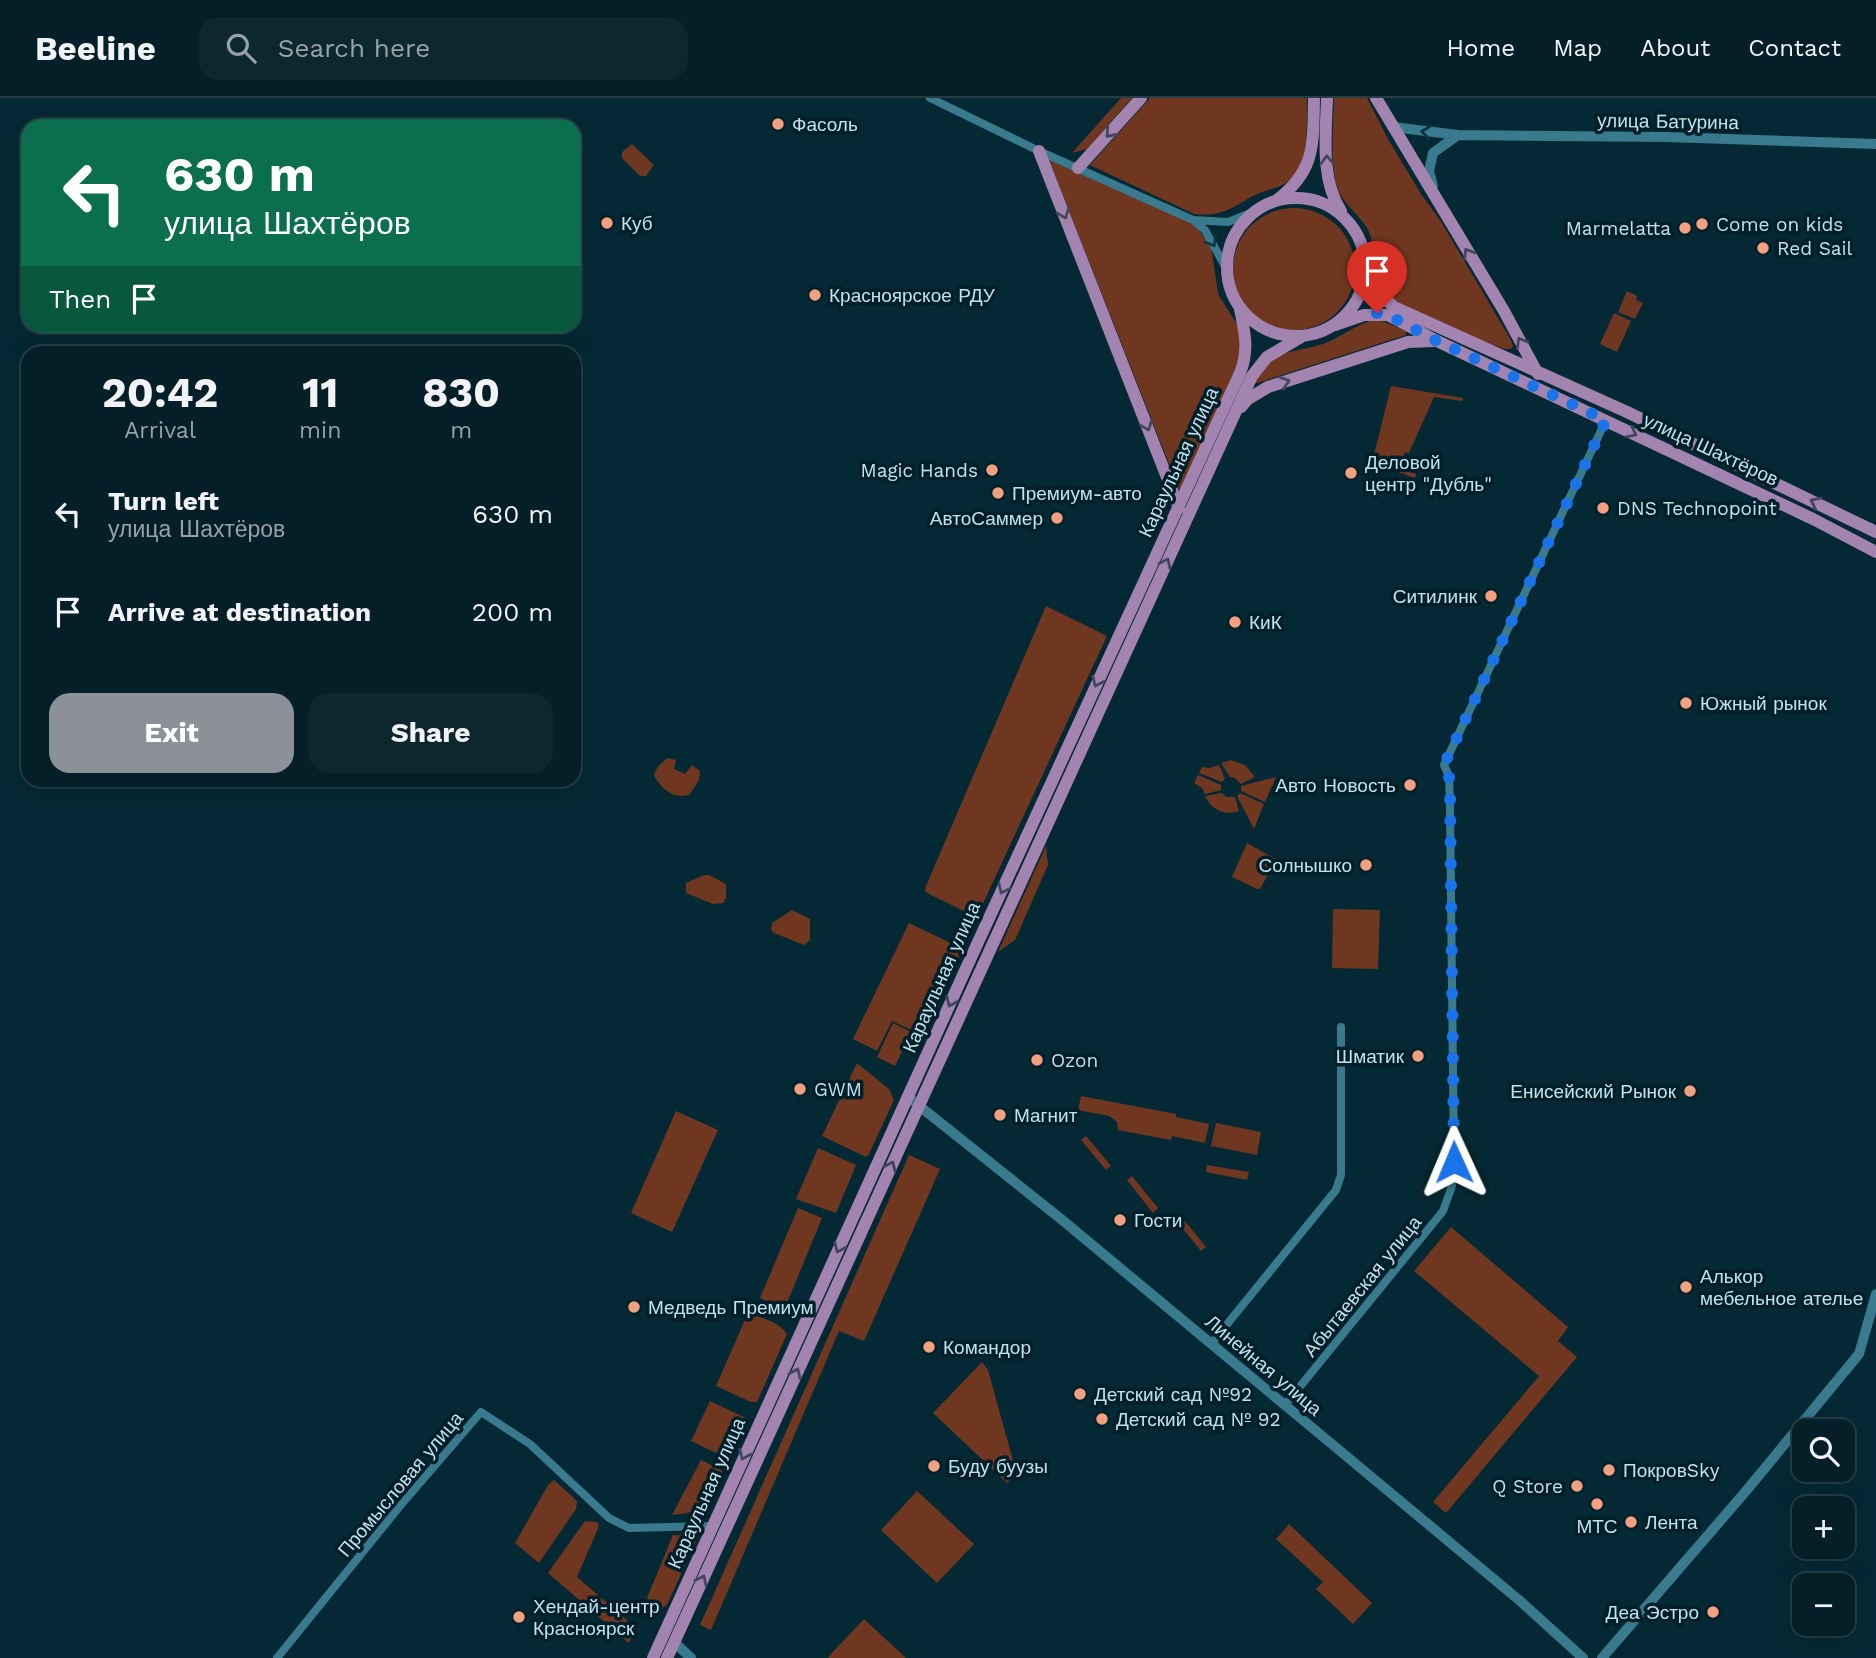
<!DOCTYPE html>
<html lang="en">
<head>
<meta charset="utf-8">
<style>
	body { margin:0; font-family:"Work Sans",sans-serif; background:#0d272f; color:#f1f3f6; height:100vh; display:flex; flex-direction:column; font-size:26px; white-space:nowrap }
	* { box-sizing:border-box; margin:0 }
	p { font-size:23px; color:#97a2a7 }
	.icon { flex:none; width:38px; height:38px; fill:none; stroke:currentColor; stroke-width:2; stroke-linecap:round; stroke-linejoin:round }
	.map { position:relative; flex:1; overflow:hidden }
	.panel { position:absolute; left:21px; top:248px; width:560px; height:441px; display:flex; flex-direction:column; background:#041f27; border-radius:21px; box-shadow:0 7px 28px #0002,0 0 0 2px #253d44 }
	.panel>* { flex:none }
	.top-card { position:absolute; left:21px; top:21px; width:560px; height:214px; border-radius:21px; box-shadow:0 7px 28px #0002,0 0 0 2px #253d44; background:#0b6e4f; color:#fff; overflow:hidden }
	.controls { position:absolute; left:1792px; top:1321px; display:grid; gap:14px }
	.controls a { display:grid; place-items:center; width:63px; height:63px; border-radius:14px; background:#041f27; box-shadow:0 7px 28px #0002,0 0 0 2px #253d44; font-size:35px }
	.pin { position:absolute; display:grid; place-items:center; width:60px; height:60px; color:#fff; margin:-72px -30px; border-radius:50% 50% 50% 0; rotate:-45deg; box-shadow:0 0 7px #0007 }
	.pin .icon { rotate:45deg }
	.me { position:absolute; width:77px; margin:-38px; rotate:359deg; stroke-linejoin:round; filter:drop-shadow(0 0 5px #0008) }
	.turn { display:flex; align-items:center; gap:24px; height:147px; padding:0 28px; font-size:32px }
	.turn .icon { width:91px; height:91px; stroke-width:2.5 }
	.turn b { display:block; font-size:49px; line-height:60px }
	.then { display:flex; align-items:center; height:66px; padding:0 28px; background:#0003; gap:14px; font-size:26px }
	.eta { display:flex; justify-content:space-evenly; align-items:center; height:119px; text-align:center }
	.eta b { font-size:42px; font-weight:700; line-height:49px }
	.action { display:flex; gap:14px; margin-top:auto; padding:14px 28px }
	.action a { flex:1; height:80px; border-radius:21px; background:#8c9099; color:#fff; font-size:28px; font-weight:700; line-height:80px; text-align:center }
	.action a+a { background:#0d272f; color:#f1f3f6 }
	ul { padding:0; list-style:none }
	li { display:flex; align-items:center; gap:21px; height:98px; padding:0 28px }
	li div { flex:1 }
	li b { display:block; font-size:26px }
	li em { font-style:normal }
	header { display:flex; align-items:center; gap:42px; box-sizing:border-box; height:98px; padding:0 35px; background:#041f27; border-bottom:2px solid #253d44 }
	header strong { font-size:33px }
	nav { display:flex; gap:38px; margin-inline-start:auto; font-size:24px }
	.search { width:490px; height:63px; background:#0d272f; display:flex; align-items:center; gap:18px; box-sizing:border-box; padding:0 24px; border-radius:21px; color:#97a2a7; font-size:26px }
	.map>svg:first-child { display:block }
	.green { fill:#6f371f }
	.lines { fill:none; stroke-linecap:round; stroke-linejoin:round }
	.minor { stroke:#3a7a8f; stroke-width:8 }
	.tertiary { stroke:#3a7a8f; stroke-width:10 }
	.secondary { stroke:#3a7a8f; stroke-width:10 }
	.primary { stroke:#a384b0; stroke-width:12 }
	.oneway { stroke:#0e3642 }
	.oneway2 { stroke:#41475f }
	.route { stroke:#1a73e8; stroke-width:12; stroke-dasharray:0 21.6 }
	.poi-dot { fill:#f2a07f; stroke:#001f29; stroke-width:2.5 }
	.labels { text-anchor:middle; stroke-width:7; stroke-linejoin:round; paint-order:stroke }
	.street-label { font-size:19px; fill:#c2e1ed; stroke:#001f29 }
	.poi-label { font-size:19px; fill:#c2e1ed; stroke:#001f29; text-anchor:start }
</style>
</head>
<body>
<header>
<strong>Beeline</strong>
<div class="search"><svg class="icon" aria-label="search" viewBox="0 0 24 24"><circle cx="10" cy="10" r="6"/><path d="M15 15l6 6"/></svg>Search here</div>
<nav><a>Home</a><a>Map</a><a>About</a><a>Contact</a></nav>
</header>
<div class="map">
<svg width="1876" height="1560" viewBox="0 0 1876 1560">
	<rect width="100%" height="100%" fill="#052934"/>
	<path class="green" d="M1121,0H1132L1087,51L1072,55Z
		M1150,0H1307C1306,27 1312,69 1284,86C1273,92 1260,93 1249,100C1230,112 1217,119 1194,116L1090,67Z
		M1334,0H1367L1388,41L1421,96L1440,122L1511,242L1513,248L1511,251H1504C1474,239 1395,214 1381,187C1372,169 1377,148 1367,130C1360,118 1347,109 1340,96C1328,72 1334,27 1334,0Z
		M632,46L654,67L646,78H640L622,60V54Z
		M1049,62L1187,123L1197,129L1211,148L1218,196L1240,231L1242,255L1181,396Z
		M1233 171a61 61 0 1 1 122 0a61 61 0 1 1-122 0Z
		M1627,193L1637,198L1636,202L1643,205L1635,221L1618,214Z
		M1614,215L1631,223L1617,254L1600,246Z
		M1373,222L1385,224L1406,233V237L1254,286C1269,250 1293,256 1323,246C1340,240 1355,227 1373,222Z
		M1391,288L1463,300V303L1434,299L1409,355L1405,354L1400,370L1416,376L1415,380L1372,365Z
		M1046,508L1107,538L980,812L970,816L929,796L925,793L926,788Z
		M668,660L676,662L674,671L685,676L692,667L700,673L699,682L690,696C675,703 660,690 654,677C657,668 661,665 668,660Z
		M1231,662L1245,667L1255,679L1241,686L1235,680L1230,679L1221,665Z
		M1219,667L1225,681L1222,684L1199,675L1202,669L1210,670Z
		M1198,677L1221,687V692L1205,696L1202,690L1194,685Z
		M1276,679L1265,704L1241,693V688Z
		M1222,695L1226,699H1235L1239,713C1224,718 1212,712 1205,698Z
		M1240,695L1264,706L1254,731L1237,698Z
		M1247,745L1274,760L1275,764L1260,791H1257L1232,779Z
		M1046,748L1048,767L1015,842L998,854Z
		M704,777H709L726,786V800L723,805L713,806L686,795V785Z
		M1333,811L1380,812L1378,871L1332,870Z
		M792,812L810,821V842L804,847L774,835L771,832L772,825Z
		M909,825L963,851L922,937L892,923L877,953L853,941Z
		M893,925L911,934L895,968L877,959Z
		M857,965L889,991L894,1002L869,1056L866,1059L822,1038Z
		M1081,998L1176,1016V1019L1209,1026L1205,1045L1172,1038L1171,1042L1118,1032L1117,1024L1109,1018L1078,1012Z
		M676,1013L718,1032L672,1134L631,1115Z
		M1216,1025L1261,1034L1257,1057L1211,1048Z
		M1086,1038L1111,1068L1106,1072L1081,1042Z
		M818,1050L856,1067L836,1115L796,1101Z
		M909,1057L940,1071L864,1243L839,1233L711,1532L700,1527Z
		M1207,1067L1249,1074L1247,1082L1206,1074Z
		M1132,1078L1158,1110L1153,1115L1127,1082Z
		M798,1110L822,1120L785,1210L760,1200Z
		M1180,1117L1206,1149L1201,1153L1175,1121Z
		M1451,1129L1568,1229L1558,1243L1577,1259L1446,1415L1433,1404L1539,1278L1414,1173Z
		M748,1215C762,1220 779,1224 787,1236L757,1304H751L716,1288Z
		M982,1264L988,1272L1017,1377L1007,1385L933,1315Z
		M710,1303L748,1321L749,1324L732,1360L729,1361L691,1343Z
		M701,1362L721,1372L723,1376C707,1409 711,1413 672,1417Z
		M554,1382L577,1403L576,1411L539,1465L515,1445L548,1387Z
		M917,1393L974,1446L937,1485L881,1432Z
		M585,1423L597,1424L599,1428L577,1479L636,1530L629,1545L548,1475Z
		M1289,1426L1372,1505L1353,1526L1316,1491L1323,1484L1276,1441Z
		M673,1437L693,1438L696,1443L667,1507L660,1511L653,1508L647,1500Z
		M864,1521L906,1560H830L828,1559Z"/>
	<g class="lines">
		<path class="minor" d="M930,0L1039,53L1193,122L1205,132L1226,170
			M1193,122L1228,124L1253,114
			M1211,1246L1336,1092L1341,1077V929
			M1285,1307L1443,1113L1452,1088L1454,1064L1450,708L1449,678L1444,667L1606,322
			M277,1560L400,1408L481,1314L530,1346L609,1420L629,1430L712,1428"/>
		<path class="tertiary" d="M1393,29L1458,37L1666,39L1876,46
			M1433,88L1429,73L1433,55L1458,37
			M908,999L1061,1121L1321,1337L1519,1502L1583,1560
			M1602,1560L1746,1393L1859,1256L1876,1196"/>
		<path class="secondary" d="M674,1544L691,1560"/>
		<path class="primary" d="M1327,0C1326,37 1320,81 1341,113
			M1376,0L1504,213L1538,276
			M1039,53L1179,410
			M1078,70L1141,0
			M1227 169a69 69 0 1 1 138 0a69 69 0 1 1-138 0Z
			M1277,102C1316,72 1313,46 1314,0
			M1365,172L1370,187L1394,209L1627,314L1876,434
			M1335,227L1364,217H1388L1437,243L1813,421L1876,454
			M1241,309L1248,301L1268,289L1408,244L1433,243
			M653,1560L979,842L1240,275C1249,253 1245,235 1240,211
			M667,1560L1252,278L1267,259L1301,239"/>
	</g>
	<defs><path id="oneway-chevron" d="M-2-3.5L2.5 0L-2 3.5" fill="none" stroke-width="1.6" stroke-linecap="round" stroke-linejoin="round" transform="scale(1.75)"/></defs>
	<g class="oneway">
		<use href="#oneway-chevron" transform="translate(1426 34) rotate(-174)"/>
		<use href="#oneway-chevron" transform="translate(1212 144) rotate(59)"/>
	</g>
	<g class="oneway2">
		<use href="#oneway-chevron" transform="translate(1110 35) rotate(132)"/>
		<use href="#oneway-chevron" transform="translate(1327 62) rotate(-92)"/>
		<use href="#oneway-chevron" transform="translate(1064 116) rotate(69)"/>
		<use href="#oneway-chevron" transform="translate(1468 155) rotate(-121)"/>
		<use href="#oneway-chevron" transform="translate(1521 244) rotate(-119)"/>
		<use href="#oneway-chevron" transform="translate(1285 284) rotate(-18)"/>
		<use href="#oneway-chevron" transform="translate(1147 328) rotate(69)"/>
		<use href="#oneway-chevron" transform="translate(1632 335) rotate(26)"/>
		<use href="#oneway-chevron" transform="translate(1815 404) rotate(-154)"/>
		<use href="#oneway-chevron" transform="translate(1166 465) rotate(-65)"/>
		<use href="#oneway-chevron" transform="translate(1097 584) rotate(115)"/>
		<use href="#oneway-chevron" transform="translate(1003 791) rotate(115)"/>
		<use href="#oneway-chevron" transform="translate(951 904) rotate(114)"/>
		<use href="#oneway-chevron" transform="translate(891 1068) rotate(-66)"/>
		<use href="#oneway-chevron" transform="translate(839 1150) rotate(114)"/>
		<use href="#oneway-chevron" transform="translate(796 1275) rotate(-66)"/>
		<use href="#oneway-chevron" transform="translate(744 1357) rotate(114)"/>
		<use href="#oneway-chevron" transform="translate(702 1482) rotate(-65)"/>
	</g>
	<g class="lines">
		<path class="route" d="M1377,215L1388,217L1437,243L1606,322L1444,667L1449,678L1450,693L1454,1064"/>
	</g>
	<g class="poi-dot">
		<circle cx="778" cy="26" r="7"/>
		<circle cx="607" cy="125" r="7"/>
		<circle cx="1702" cy="126" r="7"/>
		<circle cx="1685" cy="130" r="7"/>
		<circle cx="1763" cy="150" r="7"/>
		<circle cx="815" cy="197" r="7"/>
		<circle cx="992" cy="372" r="7"/>
		<circle cx="1351" cy="375" r="7"/>
		<circle cx="998" cy="395" r="7"/>
		<circle cx="1603" cy="410" r="7"/>
		<circle cx="1057" cy="420" r="7"/>
		<circle cx="1491" cy="498" r="7"/>
		<circle cx="1235" cy="524" r="7"/>
		<circle cx="1686" cy="605" r="7"/>
		<circle cx="1410" cy="687" r="7"/>
		<circle cx="1366" cy="767" r="7"/>
		<circle cx="1418" cy="958" r="7"/>
		<circle cx="1037" cy="962" r="7"/>
		<circle cx="800" cy="991" r="7"/>
		<circle cx="1690" cy="993" r="7"/>
		<circle cx="1000" cy="1017" r="7"/>
		<circle cx="1120" cy="1122" r="7"/>
		<circle cx="1686" cy="1189" r="7"/>
		<circle cx="634" cy="1209" r="7"/>
		<circle cx="929" cy="1249" r="7"/>
		<circle cx="1080" cy="1296" r="7"/>
		<circle cx="1102" cy="1321" r="7"/>
		<circle cx="934" cy="1368" r="7"/>
		<circle cx="1609" cy="1372" r="7"/>
		<circle cx="1577" cy="1388" r="7"/>
		<circle cx="1597" cy="1406" r="7"/>
		<circle cx="1631" cy="1424" r="7"/>
		<circle cx="1713" cy="1514" r="7"/>
		<circle cx="519" cy="1519" r="7"/>
	</g>
	<g class="labels">
		<g class="street-label">
			<text transform="translate(1668 23) rotate(1)" y="7">улица Батурина</text>
			<text transform="translate(1711 351) rotate(25)" y="7">улица Шахтёров</text>
			<text transform="translate(1178 364) rotate(-65)" y="7">Караульная улица</text>
			<text transform="translate(941 879) rotate(-66)" y="7">Караульная улица</text>
			<text transform="translate(1362 1188) rotate(-51)" y="7">Абытаевская улица</text>
			<text transform="translate(1264 1267) rotate(40)" y="7">Линейная улица</text>
			<text transform="translate(400 1386) rotate(-50)" y="7">Промысловая улица</text>
			<text transform="translate(706 1395) rotate(-66)" y="7">Караульная улица</text>
		</g>
		<g class="poi-label">
			<text x="792" y="33">Фасоль</text>
			<text x="621" y="132">Куб</text>
			<text x="1716" y="133">Come on kids</text>
			<text x="1671" y="137" text-anchor="end">Marmelatta</text>
			<text x="1777" y="157">Red Sail</text>
			<text x="829" y="204">Красноярское РДУ</text>
			<text x="1365" y="371">Деловой<tspan x="1365" dy="22">центр "Дубль"</tspan></text>
			<text x="978" y="379" text-anchor="end">Magic Hands</text>
			<text x="1012" y="402">Премиум-авто</text>
			<text x="1617" y="417">DNS Technopoint</text>
			<text x="1043" y="427" text-anchor="end">АвтоСаммер</text>
			<text x="1477" y="505" text-anchor="end">Ситилинк</text>
			<text x="1249" y="531">КиК</text>
			<text x="1700" y="612">Южный рынок</text>
			<text x="1396" y="694" text-anchor="end">Авто Новость</text>
			<text x="1352" y="774" text-anchor="end">Солнышко</text>
			<text x="1404" y="965" text-anchor="end">Шматик</text>
			<text x="1051" y="969">Ozon</text>
			<text x="814" y="998">GWM</text>
			<text x="1676" y="1000" text-anchor="end">Енисейский Рынок</text>
			<text x="1014" y="1024">Магнит</text>
			<text x="1134" y="1129">Гости</text>
			<text x="1700" y="1185">Алькор<tspan x="1700" dy="22">мебельное ателье</tspan></text>
			<text x="648" y="1216">Медведь Премиум</text>
			<text x="943" y="1256">Командор</text>
			<text x="1094" y="1303">Детский сад №92</text>
			<text x="1116" y="1328">Детский сад № 92</text>
			<text x="948" y="1375">Буду буузы</text>
			<text x="1623" y="1379">ПокровSky</text>
			<text x="1563" y="1395" text-anchor="end">Q Store</text>
			<text x="1645" y="1431">Лента</text>
			<text x="1597" y="1435" text-anchor="middle">МТС</text>
			<text x="533" y="1515">Хендай-центр<tspan x="533" dy="22">Красноярск</tspan></text>
			<text x="1699" y="1521" text-anchor="end">Деа Эстро</text>
		</g>
	</g>
</svg>
<div class="controls">
<a><svg class="icon" aria-label="search" viewBox="0 0 24 24"><circle cx="10" cy="10" r="6"/><path d="M15 15l6 6"/></svg></a>
<a>+</a>
<a>−</a>
</div>
<div class="pin" style="left:1377px;top:215px;background:#d93025"><svg class="icon" aria-label="arrive" viewBox="0 0 24 24"><path d="M6 21V4h12l-3 4 3 4H6"/></svg></div>
<svg class="me" style="left:1454px;top:1064px" viewBox="-20 -20 40 40"><path d="M0-17L14 15 0 8-14 15z" fill="#1a73e8" stroke="#fff" stroke-width="4"/></svg>
<div class="top-card">
<div class="turn"><svg class="icon" aria-label="left" viewBox="0 0 24 24"><path d="M17 20v-9H6M10 6l-5 5 5 5"/></svg><div><b>630 m</b>улица Шахтёров</div></div>
<div class="then">Then<svg class="icon" aria-label="arrive" viewBox="0 0 24 24"><path d="M6 21V4h12l-3 4 3 4H6"/></svg></div>
</div>
<section class="panel">
<div class="eta">
<div><b>20:42</b><p>Arrival</p></div>
<div><b>11</b><p>min</p></div>
<div><b>830</b><p>m</p></div>
</div>
<ul>
<li><svg class="icon" aria-label="left" viewBox="0 0 24 24"><path d="M17 20v-9H6M10 6l-5 5 5 5"/></svg><div><b>Turn left</b><p>улица Шахтёров</p></div><em>630 m</em></li>
<li><svg class="icon" aria-label="arrive" viewBox="0 0 24 24"><path d="M6 21V4h12l-3 4 3 4H6"/></svg><div><b>Arrive at destination</b></div><em>200 m</em></li>
</ul>
<div class="action"><a>Exit</a><a>Share</a></div>
</section>
</div>
</body>
</html>
